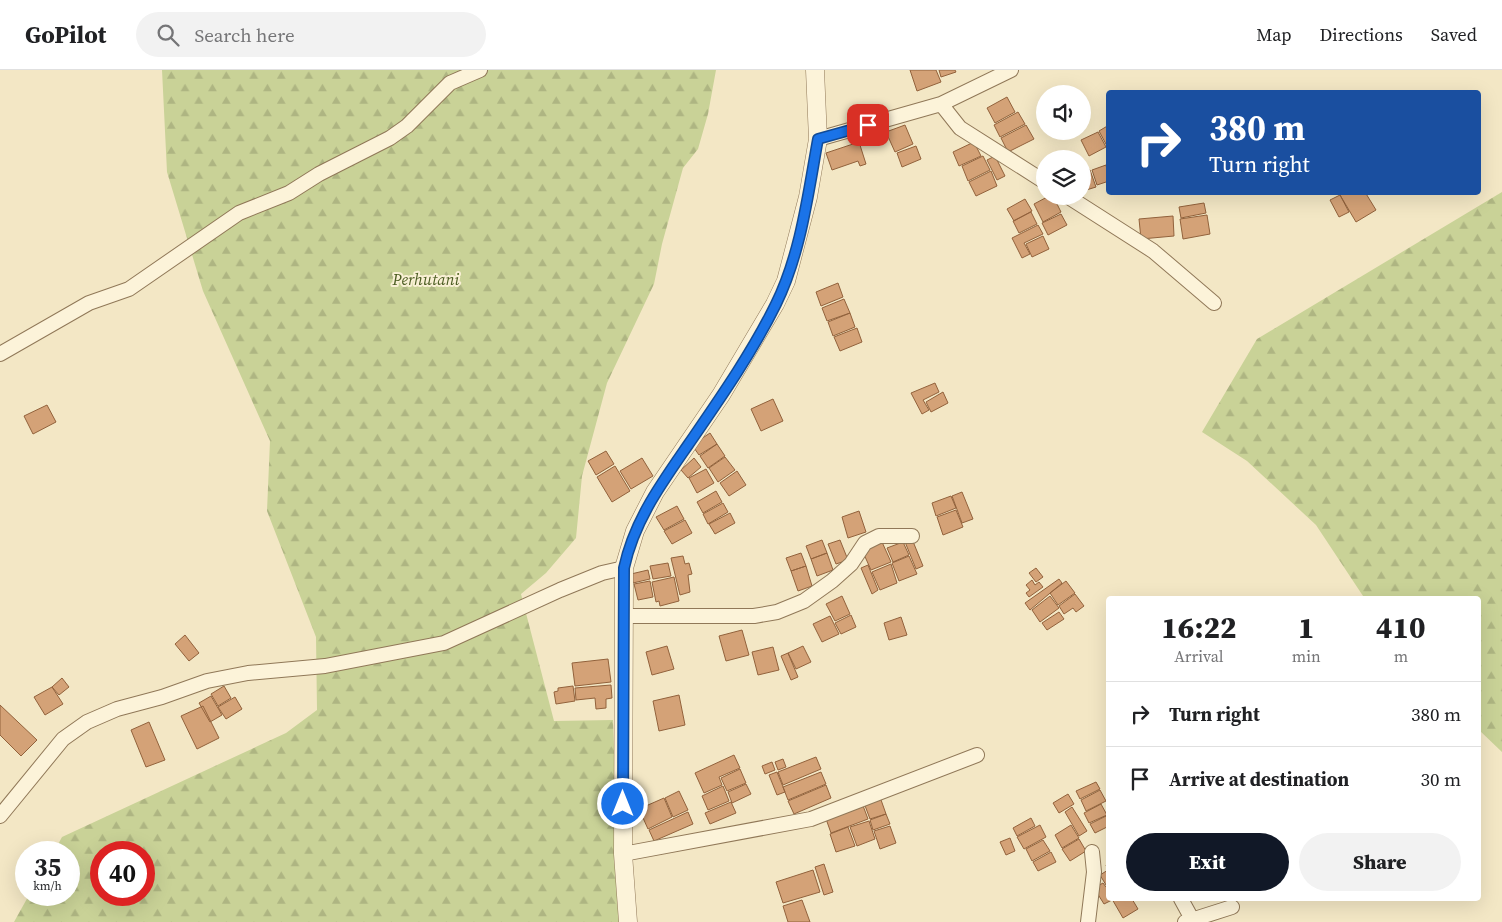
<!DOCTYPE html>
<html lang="en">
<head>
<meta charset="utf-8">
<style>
	body { margin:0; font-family:"Source Serif 4",serif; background:#f2f2f2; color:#202124; height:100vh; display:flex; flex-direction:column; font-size:19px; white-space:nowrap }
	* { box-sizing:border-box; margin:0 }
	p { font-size:16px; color:#757577 }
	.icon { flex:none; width:28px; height:28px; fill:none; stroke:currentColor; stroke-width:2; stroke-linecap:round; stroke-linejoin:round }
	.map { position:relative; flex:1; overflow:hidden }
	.side { position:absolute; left:1106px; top:526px; width:375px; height:305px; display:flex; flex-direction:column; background:#fff; border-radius:5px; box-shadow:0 5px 20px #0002 }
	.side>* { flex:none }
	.top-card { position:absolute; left:1106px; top:20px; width:375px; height:105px; border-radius:5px; box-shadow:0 5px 20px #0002; background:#1a4fa0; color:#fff; overflow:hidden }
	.controls { position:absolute; left:1036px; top:15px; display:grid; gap:10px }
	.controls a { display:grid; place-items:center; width:55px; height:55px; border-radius:50%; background:#fff; box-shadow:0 5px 20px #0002; font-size:25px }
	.speed { position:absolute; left:15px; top:771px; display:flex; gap:10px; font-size:25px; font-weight:700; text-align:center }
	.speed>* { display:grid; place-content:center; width:65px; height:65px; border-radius:50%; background:#fff; box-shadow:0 5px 20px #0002; line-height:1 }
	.speed small { font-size:12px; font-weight:400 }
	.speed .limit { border:8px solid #d22; background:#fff; color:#111 }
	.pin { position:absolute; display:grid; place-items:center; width:42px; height:42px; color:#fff; margin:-21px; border-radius:10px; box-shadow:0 2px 8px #0006 }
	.me { position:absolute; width:55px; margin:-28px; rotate:0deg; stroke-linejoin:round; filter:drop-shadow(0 0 4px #0008) }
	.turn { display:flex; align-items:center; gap:18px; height:105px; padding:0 20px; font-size:22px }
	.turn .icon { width:65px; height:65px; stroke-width:2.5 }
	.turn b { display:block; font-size:35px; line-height:42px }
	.eta { display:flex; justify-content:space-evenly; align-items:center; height:85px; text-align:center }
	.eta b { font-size:30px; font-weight:800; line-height:35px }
	.button { display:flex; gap:10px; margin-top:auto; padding:10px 20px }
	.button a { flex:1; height:58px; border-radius:30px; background:#111827; color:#fff; font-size:20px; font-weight:800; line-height:58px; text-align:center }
	.button a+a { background:#f2f2f2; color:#202124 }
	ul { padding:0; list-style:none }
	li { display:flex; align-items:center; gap:15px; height:65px; padding:0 20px; border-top:1px solid #e0e0e0 }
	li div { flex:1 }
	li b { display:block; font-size:19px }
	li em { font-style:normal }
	header { display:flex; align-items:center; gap:30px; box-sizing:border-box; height:70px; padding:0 25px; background:#fff; border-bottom:1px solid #e0e0e0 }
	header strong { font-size:24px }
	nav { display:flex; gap:28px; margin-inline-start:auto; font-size:18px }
	.search { width:350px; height:45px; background:#f2f2f2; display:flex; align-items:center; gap:12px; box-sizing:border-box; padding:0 18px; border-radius:28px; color:#757577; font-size:19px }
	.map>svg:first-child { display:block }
	.forest { fill:url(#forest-firs); fill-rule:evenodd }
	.building { fill:#d4a277; stroke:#92623c }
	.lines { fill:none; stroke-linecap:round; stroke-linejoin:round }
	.minor-casing { stroke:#907858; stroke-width:16 }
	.tertiary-casing { stroke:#907858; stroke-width:19 }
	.minor { stroke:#fcf3d9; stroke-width:14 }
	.tertiary { stroke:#fcf3d9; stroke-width:18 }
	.route-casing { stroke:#114b97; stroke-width:12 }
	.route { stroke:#1a73e8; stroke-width:9 }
	.labels { text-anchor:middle; stroke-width:4; stroke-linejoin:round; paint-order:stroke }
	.park-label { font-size:16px; font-style:italic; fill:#4c5d22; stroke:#f9f0d5 }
</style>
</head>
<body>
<header>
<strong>GoPilot</strong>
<div class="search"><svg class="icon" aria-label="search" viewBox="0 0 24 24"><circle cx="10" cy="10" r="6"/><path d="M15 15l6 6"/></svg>Search here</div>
<nav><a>Map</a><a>Directions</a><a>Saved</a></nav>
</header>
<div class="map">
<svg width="1502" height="852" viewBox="0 0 1502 852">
	<defs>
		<pattern id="forest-firs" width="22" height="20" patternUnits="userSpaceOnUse" patternTransform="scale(1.25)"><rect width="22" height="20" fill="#c9d297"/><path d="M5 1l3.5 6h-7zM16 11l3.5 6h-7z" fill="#aeb582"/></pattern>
	</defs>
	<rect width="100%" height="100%" fill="#f3e7c5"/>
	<path class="forest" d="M162,0H716L708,44L698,79L683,98L662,174L654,214L607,313L582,406L576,468L546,503L521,524L554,651L613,650L620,852H14L29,825H69V782H54L62,767L286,663L317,640L316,567L267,441L270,371L203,221L167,102ZM101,782H144V825H101Z
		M1502,122V682L1479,660V529H1365L1316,455L1247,391L1202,362L1257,269Z"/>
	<path class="building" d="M910,0H936L941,12L917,21Z
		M939,0H955L956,2L941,7Z
		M1007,27L1015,42L995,53L987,38Z
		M1018,42L1025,54L1000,67L994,55Z
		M905,55L913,74L895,82L886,62Z
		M1026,55L1034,69L1008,82L1001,68Z
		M1109,55V75L1107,76L1099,61Z
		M1098,62L1106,77L1089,86L1081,70Z
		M859,72L866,94L860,96L858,91L832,100L826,83Z
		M974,72L981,86L959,96L953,82Z
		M916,76L921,89L902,97L897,83Z
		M983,86L990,100L968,111L962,96Z
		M995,86L1005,106L997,110L987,90Z
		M1106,95L1109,111L1097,115L1092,100Z
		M1090,100L1096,117L1083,121L1082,102Z
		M991,101L997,116L976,126L969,112Z
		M1344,122H1365L1376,140L1356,152L1340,125Z
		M1340,125L1349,142L1339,147L1330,130Z
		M1049,126H1053L1061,142L1043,152L1034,134Z
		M1025,129L1032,141L1014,151L1007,139Z
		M1204,133L1206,143L1181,148L1179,137Z
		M1031,142L1037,154L1019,163L1013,151Z
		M1061,144L1067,155L1048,165L1042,153Z
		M1207,145L1210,164L1183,169L1180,149Z
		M1173,146L1174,166L1141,169L1139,149Z
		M1038,155L1043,164L1024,173L1030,184L1022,188L1012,168Z
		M1043,166L1049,179L1032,187L1026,174Z
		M838,213L843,227L821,236L816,222Z
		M844,229L850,243L827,251L822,238Z
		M850,243L855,257L833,266L828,252Z
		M857,258L862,272L840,281L834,267Z
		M935,313L939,322L923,330L929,340L922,344L911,323Z
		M943,322L948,333L931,342L926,332Z
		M773,329L783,351L761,361L751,339Z
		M47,335L56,352L33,364L24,346Z
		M710,363L717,374L699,385L692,375Z
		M717,374L725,386L708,398L700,386Z
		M606,381L614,394L596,405L588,391Z
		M725,387L735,400L718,412L709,398Z
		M642,388L653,406L631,419L620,401Z
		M694,388L701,397L688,408L681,400Z
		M615,396L630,421L612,432L597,407Z
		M706,399L714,413L697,423L689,408Z
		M737,401L746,415L729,426L720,413Z
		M716,421L722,432L703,443L697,432Z
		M962,422L973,449L962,453L952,426Z
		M951,426L956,438L936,446L932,433Z
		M723,433L728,442L708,454L703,444Z
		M677,436L684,449L664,460L656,447Z
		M956,440L963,457L943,465L937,447Z
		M859,441L866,462L848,468L842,447Z
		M730,443L735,453L715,464L709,454Z
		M685,450L692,463L672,474L664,461Z
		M912,469L923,496L916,499L905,472Z
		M822,470L827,483L811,489L806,476Z
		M840,470L848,490L836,494L828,474Z
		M882,472L891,492L871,500L862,480Z
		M903,472L909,485L893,492L887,478Z
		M801,483L806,496L791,501L786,488Z
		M827,483L833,500L817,506L811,489Z
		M683,486L685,494L689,493L692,504L688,505L690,522L680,525L671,488Z
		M909,486L917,504L899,511L892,493Z
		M668,493L671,506L653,509L650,496Z
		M891,494L897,513L880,520L872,502Z
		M868,495L878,520L872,524L861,498Z
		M806,496L812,516L798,521L791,501Z
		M1036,498L1043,507L1036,512L1029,503Z
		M648,500L650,509L633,513L631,504Z
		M674,507L679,531L660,536L659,531L656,532L652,512Z
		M1059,509L1062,513L1030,540L1025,533Z
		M1032,510L1035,515L1039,512L1043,517L1029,527L1026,523L1030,520L1026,515Z
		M650,511L653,527L638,530L634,514Z
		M1066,511L1075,523L1058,535L1050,523Z
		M1075,524L1084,536L1076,542L1073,538L1064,544L1059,536Z
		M842,526L850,544L835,551L826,534Z
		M1050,526L1059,538L1040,552L1032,540Z
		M1059,542L1064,549L1047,560L1042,553Z
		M851,545L856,557L841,564L835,553Z
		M830,546L839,564L822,572L813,554Z
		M901,547L907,565L889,570L884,553Z
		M742,560L749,585L726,591L719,566Z
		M185,565L199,583L189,591L175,574Z
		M667,576L674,599L652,605L646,582Z
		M803,576L811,592L796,599L788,583Z
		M773,577L779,600L758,605L752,582Z
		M788,583L798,607L791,610L781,586Z
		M608,589L611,612L575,616L572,593Z
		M62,608L69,617L59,625L52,617Z
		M611,615L612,628L606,629V638L596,639L595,628L576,630L575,618Z
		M224,616L231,628L218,636L211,624Z
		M573,616L575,631L556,634L554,622L558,621V618Z
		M52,617L63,634L45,645L34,627Z
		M679,625L685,655L659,661L653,631Z
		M211,626L222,645L210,652L199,633Z
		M235,627L242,639L226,649L218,637Z
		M0,635L37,670L21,686L0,665Z
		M203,636L219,668L197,679L181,646Z
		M149,652L165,690L146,697L131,660Z
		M734,685L740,698L719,707L722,715L704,723L695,703Z
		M816,687L821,699L783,715L778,702Z
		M783,689L786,697L778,700L775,692Z
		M772,692L775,700L765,704L762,696Z
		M740,699L746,713L727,721L721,708Z
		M777,702L785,722L777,725L769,705Z
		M821,702L826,714L788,730L783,717Z
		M1096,712L1100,719L1080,729L1076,721Z
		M746,714L751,724L732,733L728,722Z
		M826,715L831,728L794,744L788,731Z
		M723,716L729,731L708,740L702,726Z
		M1100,720L1106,731L1086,741L1081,730Z
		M679,721L688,740L673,747L665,728Z
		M1068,724L1074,734L1059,743L1053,733Z
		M880,727L886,744L870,749L864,733Z
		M664,728L672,747L648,759L639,739Z
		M731,732L736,743L710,754L705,743Z
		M862,733L868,749L831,763L825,746Z
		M1101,734L1107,745L1089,753L1084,743Z
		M1072,737L1087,761L1079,766L1065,742Z
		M688,742L693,754L654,771L649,760Z
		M886,744L890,754L873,760L870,750Z
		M1106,746L1109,756L1095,763L1090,754Z
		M1031,748L1035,756L1017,766L1013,758Z
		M869,751L875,769L857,776L850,757Z
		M1040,755L1046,767L1024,779L1017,767Z
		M1071,755L1079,768L1062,778L1055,765Z
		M890,756L896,773L880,779L874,761Z
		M848,757L855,776L836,782L830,764Z
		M1010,768L1015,781L1006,785L1000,772Z
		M1079,769L1086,781L1070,791L1062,779Z
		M1043,770L1050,781L1032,791L1026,779Z
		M1051,782L1056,792L1038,801L1033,792Z
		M824,794L833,822L824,825L815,797Z
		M1109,794V813L1106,815L1100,805L1108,800L1106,795Z
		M813,800L820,822L783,833L776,812Z
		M1103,813L1106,817L1109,815V829L1112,830L1104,834L1094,818Z
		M1112,829H1132L1138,839L1123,848Z
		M802,830L810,852H788L783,836Z"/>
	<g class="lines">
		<defs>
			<path id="minor" d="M941,34L960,58L1045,112
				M818,69L941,34L1011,0
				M1067,126L1153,181L1214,233
				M0,284L89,233L129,219L239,143L289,123L319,104L390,68L407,56L450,13L480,0
				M624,546H754L777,542L804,531L832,511L851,494L865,473L879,466H912
				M0,746L63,669L87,652L117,639L162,627L207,611L248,603L325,596L444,573L560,520L602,503L624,498
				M623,784L811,749L977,685
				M1181,829L1192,849
				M1088,852L1094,802L1092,782
				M1185,852L1232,837"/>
			<path id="tertiary" d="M628,852L623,784L624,512V498L635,461L655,422L721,325L775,234L786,211L808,127L818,69L815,0"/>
		</defs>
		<use href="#minor" class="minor-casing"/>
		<use href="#tertiary" class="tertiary-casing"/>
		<use href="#minor" class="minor"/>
		<use href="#tertiary" class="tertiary"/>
	</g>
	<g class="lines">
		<defs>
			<path id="route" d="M623,734L624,498C634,451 661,414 688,375C719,330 752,283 776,234C801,183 808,124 818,69L868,55"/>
		</defs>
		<use href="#route" class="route-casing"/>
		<use href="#route" class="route"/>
	</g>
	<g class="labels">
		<g class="park-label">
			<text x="426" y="215">Perhutani</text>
		</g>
	</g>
</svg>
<div class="controls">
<a><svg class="icon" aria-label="sound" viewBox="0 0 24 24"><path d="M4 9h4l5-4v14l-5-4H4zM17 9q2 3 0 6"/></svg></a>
<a><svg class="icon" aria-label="layers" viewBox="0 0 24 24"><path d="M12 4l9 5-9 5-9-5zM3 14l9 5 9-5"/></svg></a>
</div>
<div class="speed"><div>35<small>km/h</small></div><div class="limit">40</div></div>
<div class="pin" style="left:868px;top:55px;background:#d93025"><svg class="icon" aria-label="arrive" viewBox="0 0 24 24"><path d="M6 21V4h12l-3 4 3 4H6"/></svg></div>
<svg class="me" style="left:623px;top:734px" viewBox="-20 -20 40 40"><circle r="17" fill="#1a73e8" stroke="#fff" stroke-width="3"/><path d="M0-11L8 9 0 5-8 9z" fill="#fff"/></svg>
<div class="top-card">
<div class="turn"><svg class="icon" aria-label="right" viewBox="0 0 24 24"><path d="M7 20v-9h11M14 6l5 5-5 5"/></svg><div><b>380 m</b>Turn right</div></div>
</div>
<section class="side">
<div class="eta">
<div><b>16:22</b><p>Arrival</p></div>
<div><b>1</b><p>min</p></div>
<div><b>410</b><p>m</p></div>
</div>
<ul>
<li><svg class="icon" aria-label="right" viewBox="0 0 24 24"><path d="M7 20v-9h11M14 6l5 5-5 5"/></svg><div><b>Turn right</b></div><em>380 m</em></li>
<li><svg class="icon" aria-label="arrive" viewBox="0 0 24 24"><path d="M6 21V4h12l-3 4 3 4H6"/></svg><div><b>Arrive at destination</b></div><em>30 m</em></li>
</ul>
<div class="button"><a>Exit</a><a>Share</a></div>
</section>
</div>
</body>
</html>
